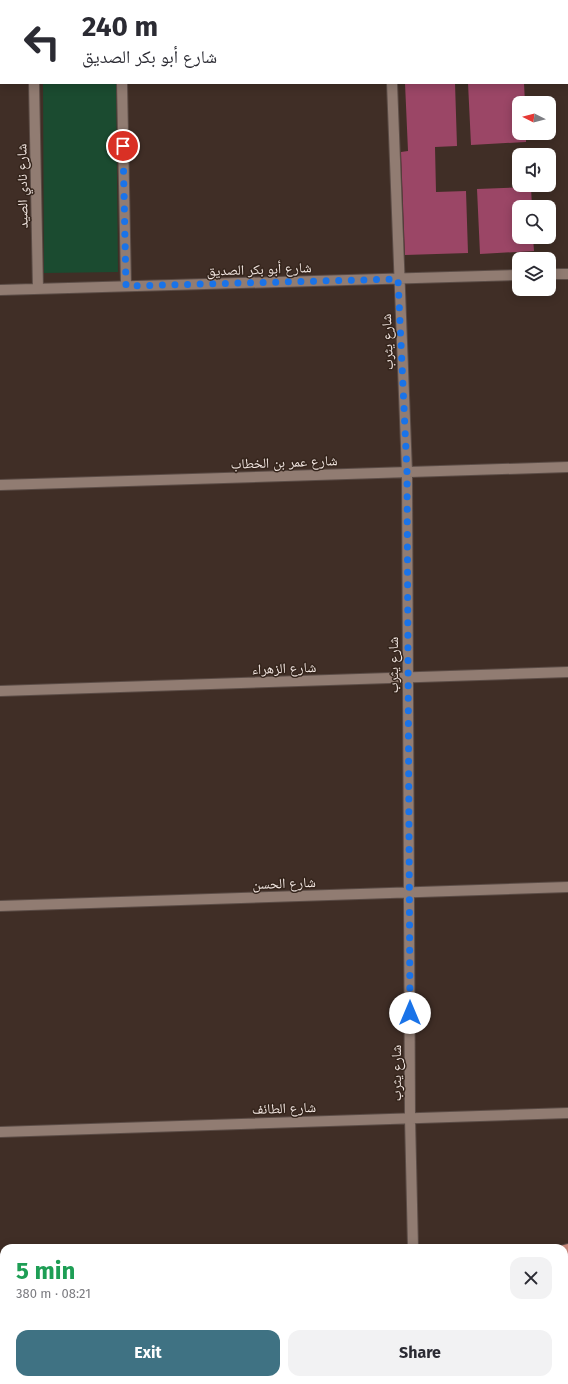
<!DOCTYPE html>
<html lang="en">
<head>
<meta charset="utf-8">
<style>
	body { margin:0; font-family:"Fira Sans","Noto Naskh Arabic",sans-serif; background:#f2f2f3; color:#2b2b33; height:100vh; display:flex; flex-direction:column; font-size:15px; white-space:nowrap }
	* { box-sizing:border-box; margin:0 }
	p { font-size:13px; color:#7c7c81 }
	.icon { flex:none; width:22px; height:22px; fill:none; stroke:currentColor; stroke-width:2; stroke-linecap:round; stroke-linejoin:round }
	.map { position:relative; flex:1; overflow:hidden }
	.drawer { position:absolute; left:0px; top:1244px; width:568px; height:140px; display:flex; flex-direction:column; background:#fff; border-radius:12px 12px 0 0; box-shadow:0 2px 10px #0003 }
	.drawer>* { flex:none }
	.guide { position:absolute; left:0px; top:0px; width:568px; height:84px; box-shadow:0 2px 10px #0003; background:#fff; color:#2b2b33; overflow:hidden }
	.needle { width:26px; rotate:276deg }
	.tools { position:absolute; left:512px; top:96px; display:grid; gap:8px }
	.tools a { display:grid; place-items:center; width:44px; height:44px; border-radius:8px; background:#fff; box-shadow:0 2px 10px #0003; font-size:20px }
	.pin { position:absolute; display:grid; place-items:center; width:34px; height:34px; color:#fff; margin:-17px; border:2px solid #fff; border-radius:50%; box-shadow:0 1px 4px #0007 }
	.me { position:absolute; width:44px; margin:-22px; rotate:0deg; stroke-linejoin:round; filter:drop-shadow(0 0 3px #0008) }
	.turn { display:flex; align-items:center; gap:14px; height:84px; padding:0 16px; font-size:18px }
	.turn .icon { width:52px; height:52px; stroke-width:2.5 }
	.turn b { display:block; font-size:28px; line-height:34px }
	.round { display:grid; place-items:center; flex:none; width:42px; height:42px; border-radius:12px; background:#f2f2f3 }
	.headline { display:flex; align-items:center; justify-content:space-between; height:68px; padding:0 16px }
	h1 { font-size:24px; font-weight:700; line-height:30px; color:#1e9e55 }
	.action { display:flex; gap:8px; margin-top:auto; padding:8px 16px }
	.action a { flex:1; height:46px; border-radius:12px; background:#3f7283; color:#fff; font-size:16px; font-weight:700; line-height:46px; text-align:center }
	.action a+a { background:#f2f2f3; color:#2b2b33 }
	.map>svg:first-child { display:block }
	.green { fill:#1b4b30 }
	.building { fill:#9b4666 }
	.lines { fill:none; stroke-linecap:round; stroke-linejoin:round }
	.service-casing { stroke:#5b4c46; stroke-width:10 }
	.minor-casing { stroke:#5b4c46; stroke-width:12 }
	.primary-casing { stroke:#5b4c46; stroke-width:12 }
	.service { stroke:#917c72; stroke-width:9 }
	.minor { stroke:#917c72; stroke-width:10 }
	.primary { stroke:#cc8c7d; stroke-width:10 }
	.route { stroke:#1a73e8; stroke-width:7; stroke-dasharray:0 12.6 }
	.labels { text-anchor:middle; stroke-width:3; stroke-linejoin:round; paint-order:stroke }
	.street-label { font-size:14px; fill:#f2e6e1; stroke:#35251c }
</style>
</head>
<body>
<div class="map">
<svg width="568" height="1384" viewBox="0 0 568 1384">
	<rect width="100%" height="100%" fill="#402e26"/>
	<path class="green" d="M43,83H116L118,272L44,273Z"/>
	<path class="building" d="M405,83H455L457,146L435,147L436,192L466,191L468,253L405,255L401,152L408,151Z
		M468,83H524L525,103H519V133H526V142L471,145Z
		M531,187L532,207H519V237H533L534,251L480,254L477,189Z"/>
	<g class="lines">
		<defs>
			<path id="service" d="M564,1306L568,1304
				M564,1340L568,1338
				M428,1380L429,1384
				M461,1384L470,1380"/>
			<path id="minor" d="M32,0V1
				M121,0V1
				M389,0V1
				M567,49H568
				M34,83L38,289
				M122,83L126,286
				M392,83L407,472L410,1118L413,1248
				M549,274H568
				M0,290L519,275
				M0,485L568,467
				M0,691L568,672
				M0,906L568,887
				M0,1132L568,1113
				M0,1310H4"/>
			<path id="primary" d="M564,1250L568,1249
				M564,1274L568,1272
				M220,1384L231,1380
				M294,1384L304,1380"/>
		</defs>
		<use href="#service" class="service-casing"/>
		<use href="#minor" class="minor-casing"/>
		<use href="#primary" class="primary-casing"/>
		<use href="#service" class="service"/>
		<use href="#minor" class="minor"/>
		<use href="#primary" class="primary"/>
	</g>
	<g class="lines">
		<path class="route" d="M123,146L126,286L398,279L407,472L410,1013"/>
	</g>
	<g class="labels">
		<g class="street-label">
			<text transform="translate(22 186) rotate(-91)" y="5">شارع نادي الصيد</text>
			<text transform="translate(259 269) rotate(-2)" y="5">شارع أبو بكر الصديق</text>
			<text transform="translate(387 342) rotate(-92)" y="5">شارع يثرب</text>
			<text transform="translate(284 462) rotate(-2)" y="5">شارع عمر بن الخطاب</text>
			<text transform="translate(393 665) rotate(-90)" y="5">شارع يثرب</text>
			<text transform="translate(284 668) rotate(-2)" y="5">شارع الزهراء</text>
			<text transform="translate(284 883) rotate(-2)" y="5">شارع الحسن</text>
			<text transform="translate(396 1073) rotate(-90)" y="5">شارع يثرب</text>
			<text transform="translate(284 1108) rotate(-2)" y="5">شارع الطائف</text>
		</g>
	</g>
</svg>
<div class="tools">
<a><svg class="needle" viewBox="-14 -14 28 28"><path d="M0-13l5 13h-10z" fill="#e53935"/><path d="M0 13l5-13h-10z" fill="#7c7c81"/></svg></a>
<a><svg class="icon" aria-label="sound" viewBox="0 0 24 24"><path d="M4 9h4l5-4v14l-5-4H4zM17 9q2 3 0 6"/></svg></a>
<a><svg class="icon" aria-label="search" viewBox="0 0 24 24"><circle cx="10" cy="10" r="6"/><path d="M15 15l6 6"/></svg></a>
<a><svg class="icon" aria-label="layers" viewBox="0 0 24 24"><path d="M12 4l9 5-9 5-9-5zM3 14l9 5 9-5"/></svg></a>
</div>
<div class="pin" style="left:123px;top:146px;background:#d93025"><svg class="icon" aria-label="arrive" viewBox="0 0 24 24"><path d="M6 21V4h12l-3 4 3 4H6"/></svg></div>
<svg class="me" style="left:410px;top:1013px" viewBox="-20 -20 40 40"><circle r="19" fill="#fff"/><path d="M0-13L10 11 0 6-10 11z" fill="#1a73e8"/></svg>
<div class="guide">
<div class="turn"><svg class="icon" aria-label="left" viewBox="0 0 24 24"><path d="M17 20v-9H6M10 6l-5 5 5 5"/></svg><div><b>240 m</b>شارع أبو بكر الصديق</div></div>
</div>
<section class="drawer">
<div class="headline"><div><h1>5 min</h1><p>380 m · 08:21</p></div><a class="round"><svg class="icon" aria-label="close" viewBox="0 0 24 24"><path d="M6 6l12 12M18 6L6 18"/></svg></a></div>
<div class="action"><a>Exit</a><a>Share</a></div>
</section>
</div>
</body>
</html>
